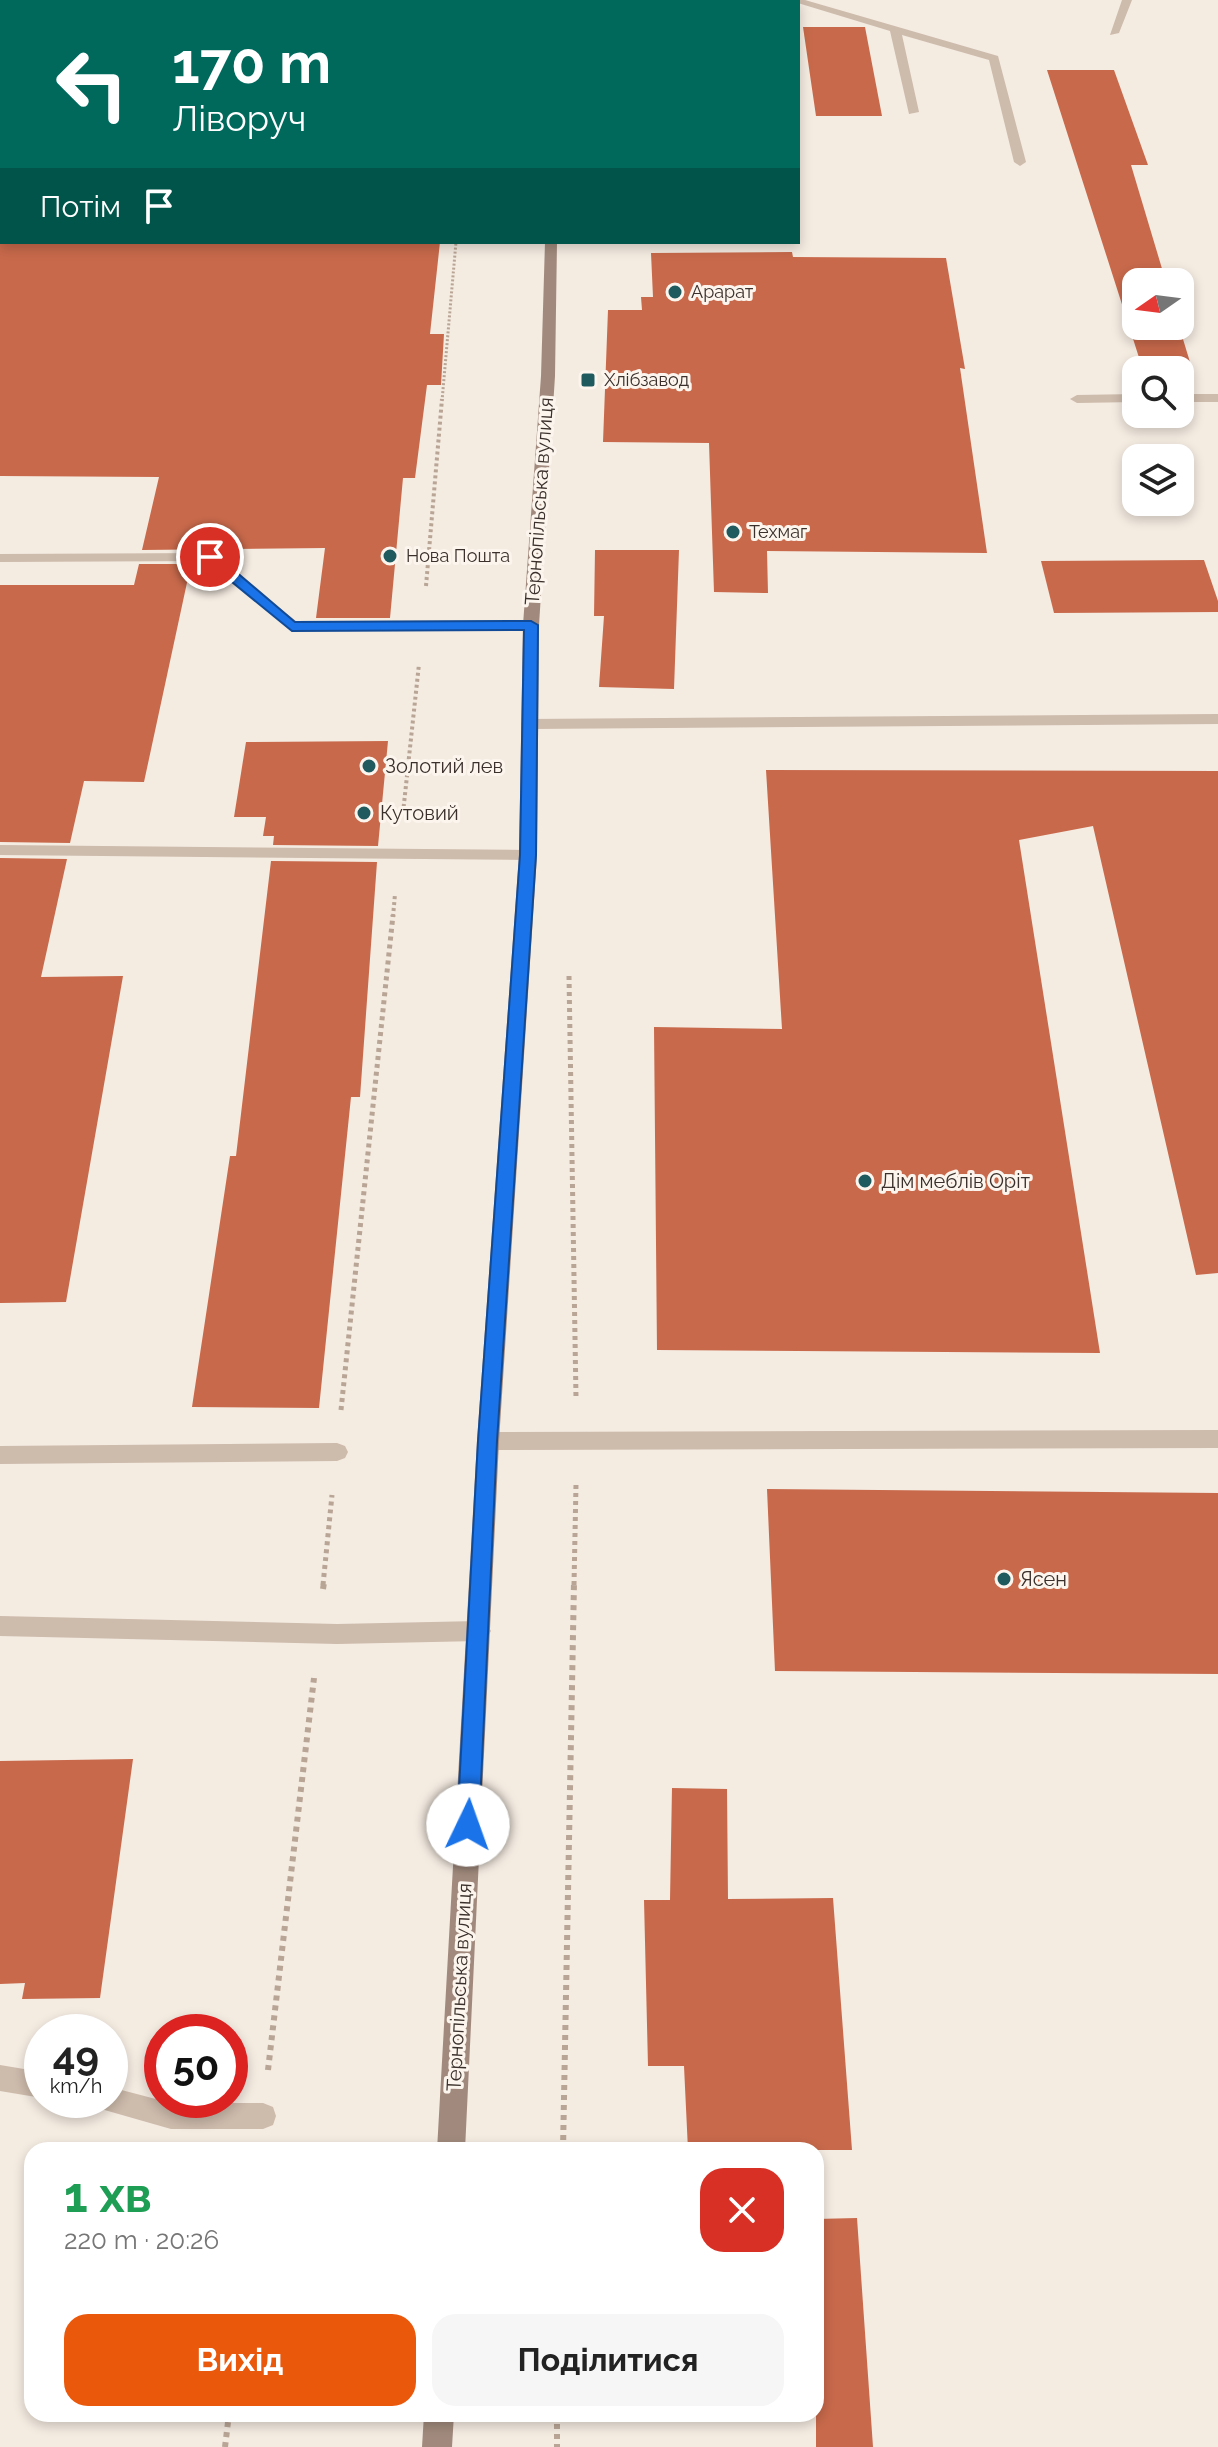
<!DOCTYPE html>
<html lang="uk">
<head>
<meta charset="utf-8">
<style>
	body { margin:0; font-family:Raleway,sans-serif; background:#f6f6f6; color:#222; height:100vh; display:flex; flex-direction:column; font-size:30px; white-space:nowrap }
	* { box-sizing:border-box; margin:0 }
	p { font-size:26px; color:#767676 }
	.icon { flex:none; width:44px; height:44px; fill:none; stroke:currentColor; stroke-width:2; stroke-linecap:round; stroke-linejoin:round }
	.map { position:relative; flex:1; overflow:hidden }
	.panel { position:absolute; left:24px; top:2142px; width:800px; height:280px; display:flex; flex-direction:column; background:#fff; border-radius:24px; box-shadow:0 4px 12px #0003 }
	.panel>* { flex:none }
	.guide { position:absolute; left:0px; top:0px; width:800px; height:244px; box-shadow:0 4px 12px #0003; background:#00695c; color:#fff; overflow:hidden }
	.needle { width:52px; rotate:256deg }
	.controls { position:absolute; left:1122px; top:268px; display:grid; gap:16px }
	.controls a { display:grid; place-items:center; width:72px; height:72px; border-radius:16px; background:#fff; box-shadow:0 4px 12px #0003; font-size:40px }
	.speed { position:absolute; left:24px; top:2014px; display:flex; gap:16px; font-size:40px; font-weight:700; text-align:center }
	.speed>* { display:grid; place-content:center; width:104px; height:104px; border-radius:50%; background:#fff; box-shadow:0 4px 12px #0003; line-height:1 }
	.speed small { font-size:20px; font-weight:400 }
	.speed .limit { border:12px solid #d22; background:#fff; color:#111 }
	.pin { position:absolute; display:grid; place-items:center; width:68px; height:68px; color:#fff; margin:-34px; border:4px solid #fff; border-radius:50%; box-shadow:0 2px 8px #0007 }
	.me { position:absolute; width:88px; margin:-44px; rotate:3deg; stroke-linejoin:round; filter:drop-shadow(0 0 6px #0008) }
	.turn { display:flex; align-items:center; gap:28px; height:168px; padding:0 40px; font-size:36px }
	.turn .icon { width:104px; height:104px; stroke-width:2.5 }
	.turn b { display:block; font-size:56px; line-height:68px }
	.then { display:flex; align-items:center; height:76px; padding:0 40px; background:#0003; gap:16px; font-size:30px }
	.round { display:grid; place-items:center; flex:none; width:84px; height:84px; border-radius:24px; background:#f6f6f6 }
	.summary { display:flex; align-items:center; justify-content:space-between; height:136px; padding:0 40px }
	h1 { font-size:48px; font-weight:700; line-height:60px; color:#1e9e55 }
	.button { display:flex; gap:16px; margin-top:auto; padding:16px 40px }
	.button a { flex:1; height:92px; border-radius:24px; background:#ea580c; color:#fff; font-size:32px; font-weight:700; line-height:92px; text-align:center }
	.button a+a { background:#f6f6f6; color:#222 }
	.map>svg:first-child { display:block }
	.building { fill:#c8694b }
	.lines { fill:none; stroke-linecap:round; stroke-linejoin:round }
	.path-far3 { stroke:#b9a596; stroke-width:3; stroke-dasharray:2 2; stroke-linecap:butt }
	.path-far2 { stroke:#b9a596; stroke-width:4; stroke-dasharray:3 3; stroke-linecap:butt }
	.path-far1 { stroke:#b9a596; stroke-width:5; stroke-dasharray:4 4; stroke-linecap:butt }
	.path { stroke:#b9a596; stroke-width:6; stroke-dasharray:5 5; stroke-linecap:butt }
	.lane { fill:#cdbbac; fill-rule:evenodd }
	.secondary { fill:#a18a7d; fill-rule:evenodd }
	.route { fill:#1a73e8; stroke:#114b97; stroke-width:2 }
	.poi-dot { fill:#1f5a5e; stroke:#fbf5ee; stroke-width:3 }
	.labels { text-anchor:middle; stroke-width:6; stroke-linejoin:round; paint-order:stroke }
	.far-poi-label { font-size:18px; fill:#3b302b; stroke:#fbf5ee; text-anchor:start }
	.street-label { font-size:20px; fill:#3b302b; stroke:#fbf5ee }
	.poi-label { font-size:20px; fill:#3b302b; stroke:#fbf5ee; text-anchor:start }
</style>
</head>
<body>
<div class="map">
<svg width="1218" height="2447" viewBox="0 0 1218 2447">
	<rect width="100%" height="100%" fill="#f4ebe1"/>
	<path class="building" d="M803,27H865L882,116H816Z
		M1047,70H1114L1148,165H1131L1166,282H1136V326H1179L1193,372L1180,376V370H1143Z
		M0,242H440L430,334H444L441,385H427L415,478H403L390,618H316L325,548L142,550L159,477L0,476Z
		M792,252L793,257L946,258L965,369L960,368L987,553L767,551L768,593L714,592L709,443L603,442L608,310H642L641,297H653L651,253Z
		M595,550H679L674,689L599,687L604,616H594Z
		M1204,560L1218,601V612L1054,613L1041,561Z
		M139,564H191L144,782L84,781L70,843L0,842V585H134Z
		M388,741L378,846L273,845L274,836H263L266,817H234L246,742Z
		M766,770L1218,771V1273L1196,1275L1093,826L1019,840L1100,1353L657,1350L654,1027L782,1029Z
		M0,858L67,859L41,977L123,976L66,1302L0,1303Z
		M271,861L377,862L360,1097H351L319,1408L192,1407L230,1156H236Z
		M767,1489L1218,1493V1674L775,1671Z
		M133,1759L100,1998L22,1999L25,1983L0,1984V1761Z
		M672,1788L727,1789L728,1899L833,1898L852,2150H688L684,2066H648L644,1900H670Z
		M857,2218L873,2447H816V2219Z"/>
	<g class="lines">
		<path class="path-far3" d="M442,401L456,242"/>
		<path class="path-far2" d="M426,586L442,399
			M403,813L419,664
			M393,917L395,894"/>
		<path class="path-far1" d="M569,976L576,1398
			M341,1410L393,915
			M323,1585L332,1495
			M574,1585L576,1484"/>
		<path class="path" d="M323,1589L324,1583
			M268,2070L314,1678
			M563,2150L574,1583
			M557,2414V2447
			M225,2447L229,2414"/>
		<path class="lane" d="M757,0H767V2H757Z
			M788,0H805L998,56L1026,162L1020,166L1014,162L989,60L902,35L919,112L909,114L890,31Z
			M1122,0H1132L1119,33L1110,35Z
			M1136,394V402L1077,403L1070,399L1077,395Z
			M1180,394H1218V402H1180Z
			M210,553L296,621L531,620L539,625L531,630L292,631L206,561L0,562V554Z
			M1218,714V724L529,729L521,724L529,719Z
			M0,845L528,850L537,855L528,860L0,855Z
			M1218,1430V1448L488,1450L480,1447L477,1441L480,1435L488,1432Z
			M337,1443L345,1446L348,1452L345,1458L337,1461L0,1464V1446Z
			M0,1616L337,1624L479,1621L487,1624L491,1631L487,1638L479,1641L337,1644L0,1636Z
			M0,2065L42,2072V2098L0,2091Z
			M110,2087L171,2103H263L273,2107L276,2116L273,2125L263,2129H171L101,2109L97,2100H110Z"/>
		<path class="secondary" d="M556,0H566V2H556Z
			M545,242H557L555,376L539,625L537,855L499,1441L465,2150H437L477,1441L519,855L523,625L541,376Z
			M424,2414H454L452,2447H422Z"/>
	</g>
	<path class="route" d="M205,554H215L295,622L531,621L538,625L536,855L497,1441L479,1825L476,1832L468,1835L460,1832L457,1825L478,1441L520,855L524,630L292,631L205,560Z"/>
	<g class="poi-dot">
		<circle cx="675" cy="292" r="8"/>
		<rect x="580" y="372" width="16" height="16" rx="4"/>
		<circle cx="733" cy="532" r="8"/>
		<circle cx="390" cy="556" r="8"/>
		<circle cx="369" cy="766" r="8"/>
		<circle cx="364" cy="813" r="8"/>
		<circle cx="865" cy="1181" r="8"/>
		<circle cx="1004" cy="1579" r="8"/>
	</g>
	<g class="labels">
		<g class="far-poi-label">
			<text x="691" y="298">Арарат</text>
			<text x="604" y="386">Хлібзавод</text>
			<text x="749" y="538">Техмаг</text>
			<text x="406" y="562">Нова Пошта</text>
		</g>
		<g class="street-label">
			<text transform="translate(539 501) rotate(-86)" y="7">Тернопільська вулиця</text>
			<text transform="translate(459 1987) rotate(-87)" y="7">Тернопільська вулиця</text>
		</g>
		<g class="poi-label">
			<text x="385" y="773">Золотий лев</text>
			<text x="380" y="820">Кутовий</text>
			<text x="881" y="1188">Дім меблів Оріт</text>
			<text x="1020" y="1586">Ясен</text>
		</g>
	</g>
</svg>
<div class="controls">
<a><svg class="needle" viewBox="-14 -14 28 28"><path d="M0-13l5 13h-10z" fill="#e53935"/><path d="M0 13l5-13h-10z" fill="#767676"/></svg></a>
<a><svg class="icon" aria-label="search" viewBox="0 0 24 24"><circle cx="10" cy="10" r="6"/><path d="M15 15l6 6"/></svg></a>
<a><svg class="icon" aria-label="layers" viewBox="0 0 24 24"><path d="M12 4l9 5-9 5-9-5zM3 14l9 5 9-5"/></svg></a>
</div>
<div class="speed"><div>49<small>km/h</small></div><div class="limit">50</div></div>
<div class="pin" style="left:210px;top:557px;background:#d93025"><svg class="icon" aria-label="arrive" viewBox="0 0 24 24"><path d="M6 21V4h12l-3 4 3 4H6"/></svg></div>
<svg class="me" style="left:468px;top:1825px" viewBox="-20 -20 40 40"><circle r="19" fill="#fff"/><path d="M0-13L10 11 0 6-10 11z" fill="#1a73e8"/></svg>
<div class="guide">
<div class="turn"><svg class="icon" aria-label="left" viewBox="0 0 24 24"><path d="M17 20v-9H6M10 6l-5 5 5 5"/></svg><div><b>170 m</b>Ліворуч</div></div>
<div class="then">Потім<svg class="icon" aria-label="arrive" viewBox="0 0 24 24"><path d="M6 21V4h12l-3 4 3 4H6"/></svg></div>
</div>
<section class="panel">
<div class="summary"><div><h1>1 хв</h1><p>220 m · 20:26</p></div><a class="round" style="background:#d93025;color:#fff"><svg class="icon" aria-label="close" viewBox="0 0 24 24"><path d="M6 6l12 12M18 6L6 18"/></svg></a></div>
<div class="button"><a>Вихід</a><a>Поділитися</a></div>
</section>
</div>
</body>
</html>
